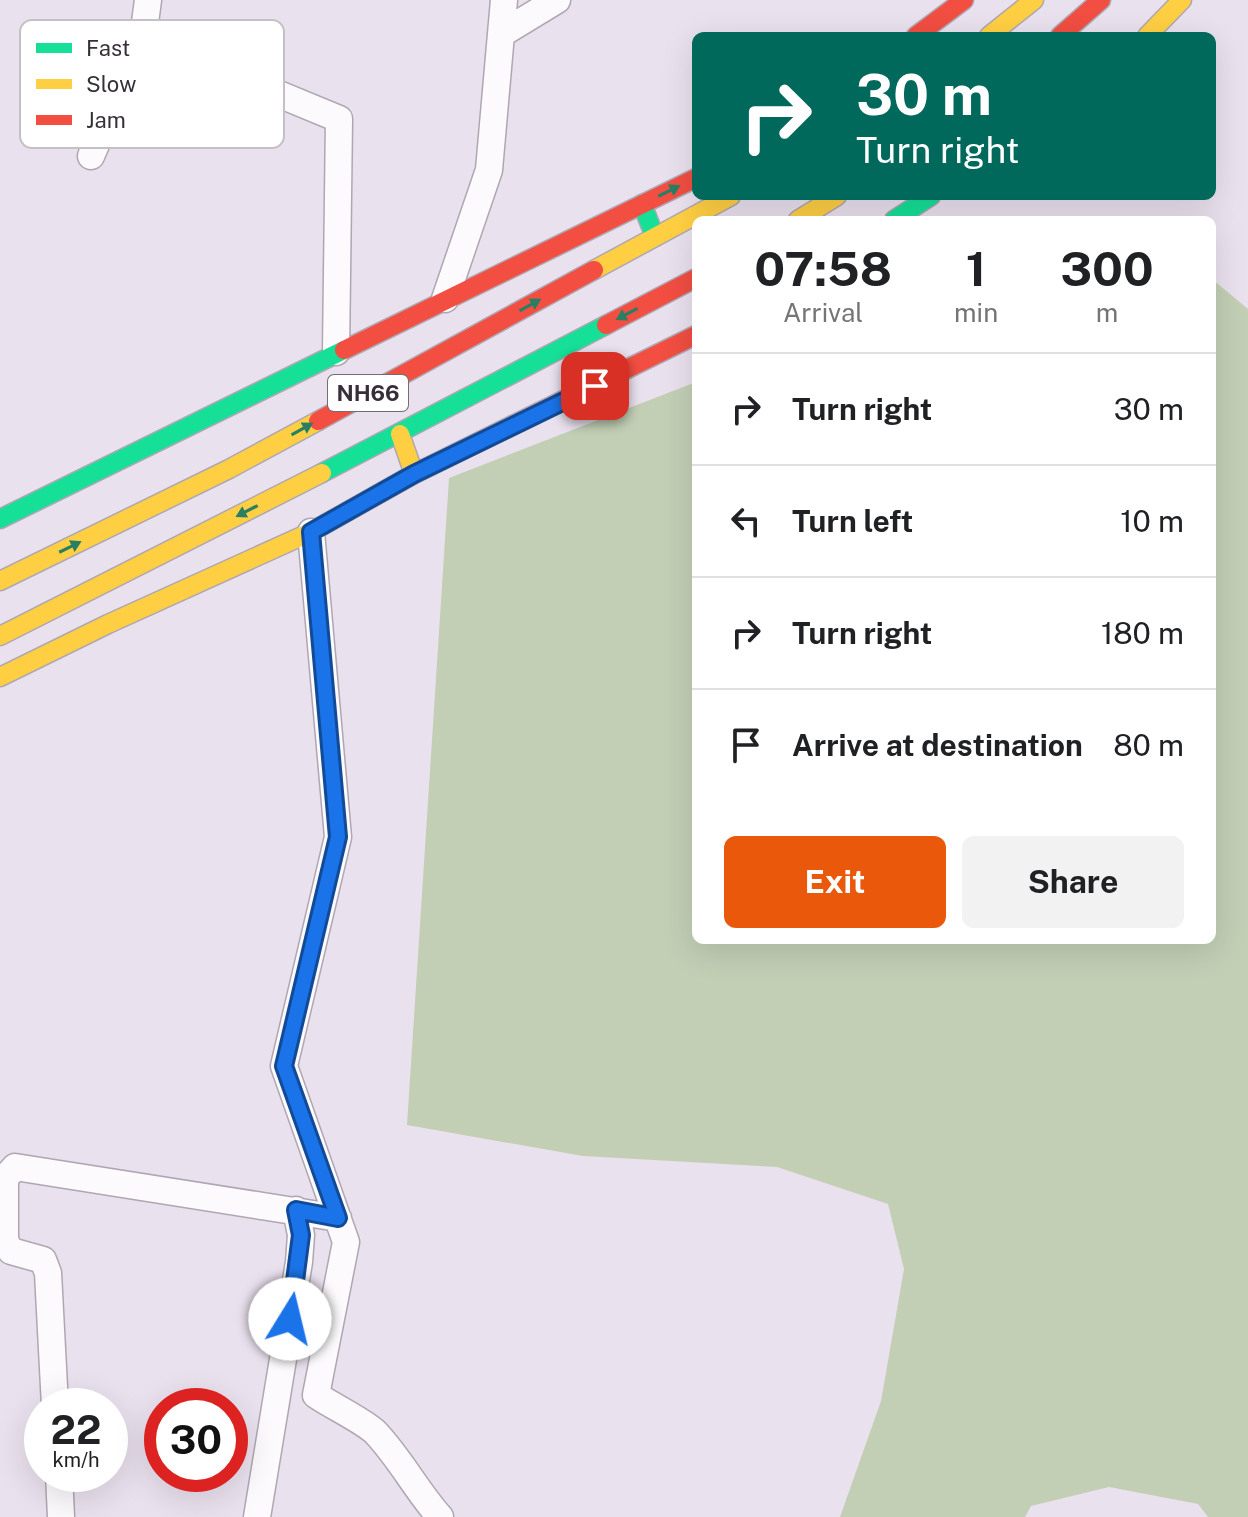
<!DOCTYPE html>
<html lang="en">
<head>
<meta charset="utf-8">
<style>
	body { margin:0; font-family:"Public Sans",sans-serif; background:#f2f2f2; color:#202124; height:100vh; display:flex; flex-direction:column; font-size:30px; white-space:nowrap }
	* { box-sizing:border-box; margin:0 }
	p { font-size:26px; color:#757577 }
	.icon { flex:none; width:44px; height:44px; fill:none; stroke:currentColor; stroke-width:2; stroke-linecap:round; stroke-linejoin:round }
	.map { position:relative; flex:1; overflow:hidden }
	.drawer { position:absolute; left:692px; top:216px; width:524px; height:728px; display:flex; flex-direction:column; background:#fff; border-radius:12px; box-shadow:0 8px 32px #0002 }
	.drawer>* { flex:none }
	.banner { position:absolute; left:692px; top:32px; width:524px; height:168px; border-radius:12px; box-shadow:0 8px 32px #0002; background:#00695c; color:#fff; overflow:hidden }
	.speed { position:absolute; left:24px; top:1388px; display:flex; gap:16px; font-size:40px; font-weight:700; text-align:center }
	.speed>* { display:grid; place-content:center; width:104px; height:104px; border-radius:50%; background:#fff; box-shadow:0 8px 32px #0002; line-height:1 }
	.speed small { font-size:20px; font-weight:400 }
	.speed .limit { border:12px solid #d22; background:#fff; color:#111 }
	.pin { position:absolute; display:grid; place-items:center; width:68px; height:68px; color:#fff; margin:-34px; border-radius:16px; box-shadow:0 4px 12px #0006 }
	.me { position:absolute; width:88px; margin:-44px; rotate:9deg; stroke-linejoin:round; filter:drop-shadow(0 0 6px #0008) }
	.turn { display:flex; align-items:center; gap:28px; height:168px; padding:0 32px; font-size:36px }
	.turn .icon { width:104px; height:104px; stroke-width:2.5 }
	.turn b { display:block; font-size:56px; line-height:68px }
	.eta { display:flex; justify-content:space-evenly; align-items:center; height:136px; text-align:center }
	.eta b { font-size:48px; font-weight:700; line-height:56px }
	.primary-button { display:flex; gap:16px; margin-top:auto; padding:16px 32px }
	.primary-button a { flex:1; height:92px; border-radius:12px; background:#ea580c; color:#fff; font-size:32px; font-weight:700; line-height:92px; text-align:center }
	.primary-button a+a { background:#f2f2f2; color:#202124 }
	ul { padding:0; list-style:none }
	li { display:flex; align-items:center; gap:24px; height:112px; padding:0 32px; border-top:2px solid #e0e0e0 }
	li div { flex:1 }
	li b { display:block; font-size:30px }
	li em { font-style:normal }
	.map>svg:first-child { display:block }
	.green { fill:#c2cfb5 }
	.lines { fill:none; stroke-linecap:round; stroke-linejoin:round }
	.street-casing { stroke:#aea7b2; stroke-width:29 }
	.fast-casing { stroke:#aea7b2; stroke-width:21 }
	.slow-casing { stroke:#aea7b2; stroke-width:21 }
	.jam-casing { stroke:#aea7b2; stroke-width:21 }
	.street { stroke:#fcfafc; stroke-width:26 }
	.fast { stroke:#16e098; stroke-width:18 }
	.slow { stroke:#ffcf43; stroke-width:18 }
	.jam { stroke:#f24e42; stroke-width:18 }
	.oneway { fill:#287f63 }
	.route-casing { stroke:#114b97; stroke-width:20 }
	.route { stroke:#1a73e8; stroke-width:14 }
	.labels { text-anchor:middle; stroke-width:6; stroke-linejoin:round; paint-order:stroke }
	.shield { fill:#fff; stroke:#726d74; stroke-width:2 }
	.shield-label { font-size:22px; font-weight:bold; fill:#362f38 }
	.key { fill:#fff; stroke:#c3c1c3; stroke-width:2 }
	.key-label { font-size:22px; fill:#362f38 }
</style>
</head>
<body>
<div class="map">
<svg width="1248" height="1517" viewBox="0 0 1248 1517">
	<rect width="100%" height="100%" fill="#eae1ee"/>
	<path class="green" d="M1212,279L1248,309V1517H1208L1198,1504L1109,1487L1031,1506L1025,1517H840L881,1401L904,1269L888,1204L777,1167L583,1156L407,1125L449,478L696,382V940H1212Z"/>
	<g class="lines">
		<defs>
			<path id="street" d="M148,0L143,38L339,119L336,352
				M501,34L557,0
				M91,156L143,38
				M445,299L489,170L504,0
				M311,532L338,837L284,1066L346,1242L316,1395C332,1406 362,1420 375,1432C400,1458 416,1490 440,1517
				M55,1406L48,1273L43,1260L11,1251L5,1241V1178L15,1167L338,1218
				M59,1474L61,1517
				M257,1517L299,1262L301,1235L296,1210"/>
			<path id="fast" d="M642,204L655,237
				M894,220L931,196
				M322,473L606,325
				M0,519L344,350"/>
			<path id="slow" d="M989,36L1034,0
				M1147,36L1182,0
				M798,220L837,196
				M594,270L731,196
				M400,434L414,474
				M0,581L229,469L318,421
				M0,636L322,473
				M0,677L108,624L311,532L414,474L513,425"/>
			<path id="jam" d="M916,36L964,0
				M1060,36L1101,0
				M606,325L696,278
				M344,350L696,178
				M318,421L594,270
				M513,425L696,335"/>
		</defs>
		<use href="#street" class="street-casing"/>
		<use href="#fast" class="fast-casing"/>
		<use href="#slow" class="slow-casing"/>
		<use href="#jam" class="jam-casing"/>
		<use href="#street" class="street"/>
		<use href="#fast" class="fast"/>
		<use href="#slow" class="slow"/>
		<use href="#jam" class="jam"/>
	</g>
	<defs><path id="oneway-solid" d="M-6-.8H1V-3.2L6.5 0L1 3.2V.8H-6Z" transform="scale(2)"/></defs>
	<g class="oneway">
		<use href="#oneway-solid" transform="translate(669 191) rotate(-26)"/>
		<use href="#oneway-solid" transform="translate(530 305) rotate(-29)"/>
		<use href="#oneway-solid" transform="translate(627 314) rotate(152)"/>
		<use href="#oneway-solid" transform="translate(302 429) rotate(-29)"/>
		<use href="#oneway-solid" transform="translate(247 511) rotate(153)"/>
		<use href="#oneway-solid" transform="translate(70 547) rotate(-26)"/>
	</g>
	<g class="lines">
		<defs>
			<path id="route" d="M290,1319L301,1235L296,1210L338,1218L284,1066L338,837L311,532L414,474L595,386"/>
		</defs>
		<use href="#route" class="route-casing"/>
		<use href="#route" class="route"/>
	</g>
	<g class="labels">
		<rect class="shield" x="328" y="375" width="80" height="36" rx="6"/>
		<g class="shield-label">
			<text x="368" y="401">NH66</text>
		</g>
	</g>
	<rect x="20" y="20" width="264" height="128" rx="12" class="key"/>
	<rect x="36" y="43" width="36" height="10" fill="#16e098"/>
	<rect x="36" y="79" width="36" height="10" fill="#ffcf43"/>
	<rect x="36" y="115" width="36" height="10" fill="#f24e42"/>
	<g class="key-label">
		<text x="86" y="56">Fast</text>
		<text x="86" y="92">Slow</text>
		<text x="86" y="128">Jam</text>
	</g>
</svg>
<div class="speed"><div>22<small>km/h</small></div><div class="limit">30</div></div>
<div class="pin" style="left:595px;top:386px;background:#d93025"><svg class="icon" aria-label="arrive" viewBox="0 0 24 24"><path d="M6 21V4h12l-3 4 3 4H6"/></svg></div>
<svg class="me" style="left:290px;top:1319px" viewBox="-20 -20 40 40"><circle r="19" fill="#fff"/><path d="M0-13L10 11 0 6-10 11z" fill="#1a73e8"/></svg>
<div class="banner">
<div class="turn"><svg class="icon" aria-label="right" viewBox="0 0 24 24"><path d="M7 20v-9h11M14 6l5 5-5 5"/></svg><div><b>30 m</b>Turn right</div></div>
</div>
<section class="drawer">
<div class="eta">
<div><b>07:58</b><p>Arrival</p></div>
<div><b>1</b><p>min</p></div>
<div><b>300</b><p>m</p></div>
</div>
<ul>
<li><svg class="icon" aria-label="right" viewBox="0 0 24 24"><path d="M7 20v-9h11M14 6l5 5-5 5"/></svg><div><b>Turn right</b></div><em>30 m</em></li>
<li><svg class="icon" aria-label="left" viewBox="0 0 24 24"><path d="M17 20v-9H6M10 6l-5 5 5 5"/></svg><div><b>Turn left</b></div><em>10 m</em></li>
<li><svg class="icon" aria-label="right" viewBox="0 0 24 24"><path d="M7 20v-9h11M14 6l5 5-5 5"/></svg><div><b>Turn right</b></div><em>180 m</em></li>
<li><svg class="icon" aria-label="arrive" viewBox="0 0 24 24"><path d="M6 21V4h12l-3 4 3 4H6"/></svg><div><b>Arrive at destination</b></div><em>80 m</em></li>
</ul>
<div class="primary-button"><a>Exit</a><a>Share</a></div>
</section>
</div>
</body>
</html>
